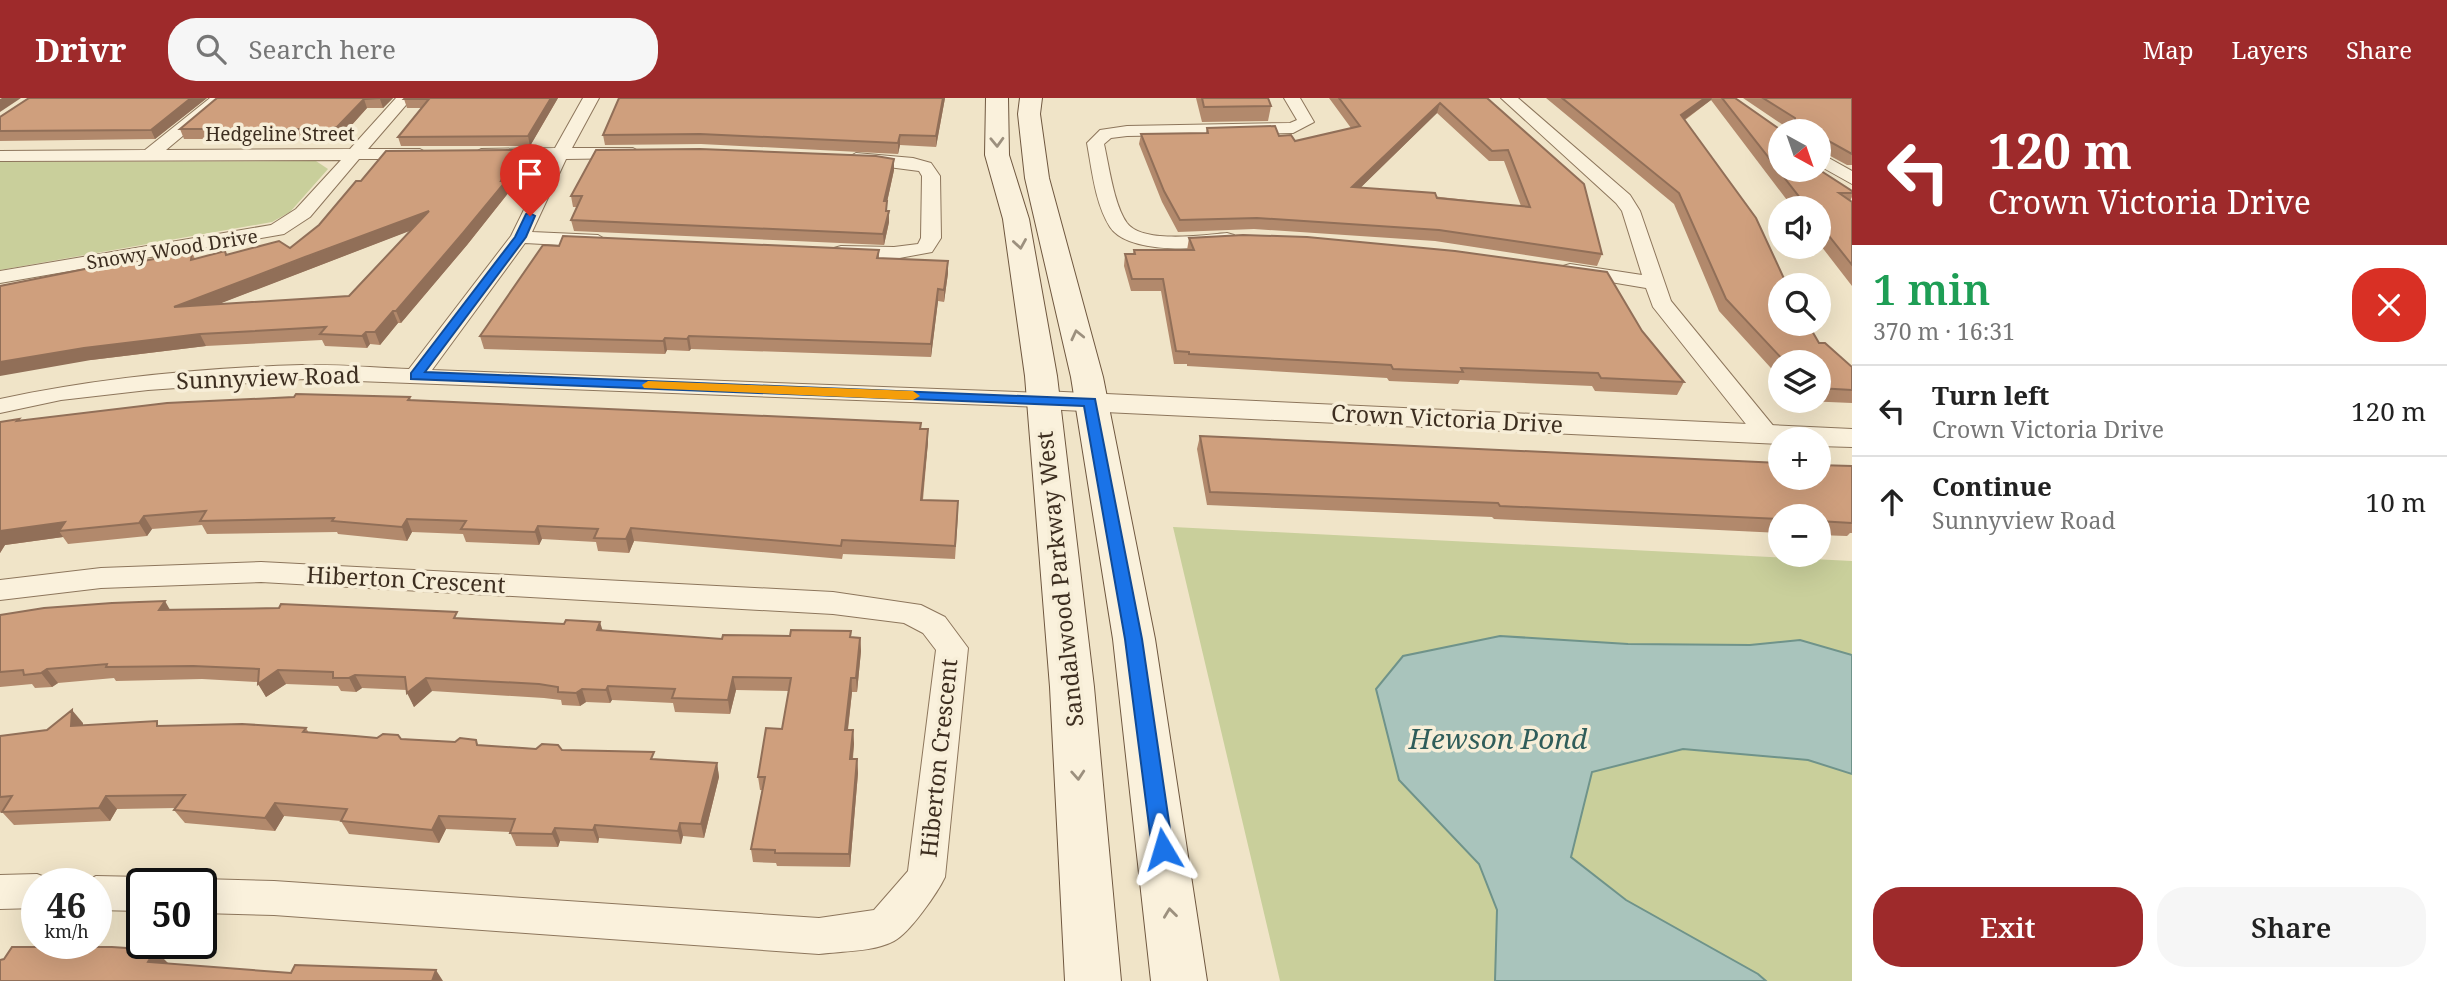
<!DOCTYPE html>
<html lang="en">
<head>
<meta charset="utf-8">
<style>
	body { margin:0; font-family:"Noto Serif",serif; background:#f6f6f6; color:#222; height:100vh; display:flex; flex-direction:column; font-size:26px; white-space:nowrap }
	* { box-sizing:border-box; margin:0 }
	p { font-size:23px; color:#767676 }
	.icon { flex:none; width:38px; height:38px; fill:none; stroke:currentColor; stroke-width:2; stroke-linecap:round; stroke-linejoin:round }
	.map { position:relative; flex:1; overflow:hidden }
	.details { display:flex; flex-direction:column; background:#fff; width:595px }
	.details>* { flex:none }
	.guide { background:#9e2a2b; color:#fff; overflow:hidden }
	.needle { width:46px; rotate:140deg }
	.fabs { position:absolute; left:1768px; top:21px; display:grid; gap:14px }
	.fabs a { display:grid; place-items:center; width:63px; height:63px; border-radius:50%; background:#fff; box-shadow:0 7px 28px #0002; font-size:35px }
	.speed { position:absolute; left:21px; top:770px; display:flex; gap:14px; font-size:35px; font-weight:700; text-align:center }
	.speed>* { display:grid; place-content:center; width:91px; height:91px; border-radius:50%; background:#fff; box-shadow:0 7px 28px #0002; line-height:1 }
	.speed small { font-size:18px; font-weight:400 }
	.speed .limit { border:4px solid #111; border-radius:10px; background:#fff; color:#111 }
	.pin { position:absolute; display:grid; place-items:center; width:60px; height:60px; color:#fff; margin:-72px -30px; border-radius:50% 50% 50% 0; rotate:-45deg; box-shadow:0 0 7px #0007 }
	.pin .icon { rotate:45deg }
	.me { position:absolute; width:77px; margin:-38px; rotate:353deg; stroke-linejoin:round; filter:drop-shadow(0 0 5px #0008) }
	.turn { display:flex; align-items:center; gap:24px; height:147px; padding:0 21px; font-size:32px }
	.turn .icon { width:91px; height:91px; stroke-width:2.5 }
	.turn b { display:block; font-size:49px; line-height:60px }
	.round { display:grid; place-items:center; flex:none; width:74px; height:74px; border-radius:28px; background:#f6f6f6 }
	.overview { display:flex; align-items:center; justify-content:space-between; height:119px; padding:0 21px }
	h1 { font-size:42px; font-weight:600; line-height:52px; color:#1e9e55 }
	.primary-button { display:flex; gap:14px; margin-top:auto; padding:14px 21px }
	.primary-button a { flex:1; height:80px; border-radius:28px; background:#9e2a2b; color:#fff; font-size:28px; font-weight:600; line-height:80px; text-align:center }
	.primary-button a+a { background:#f6f6f6; color:#222 }
	ul { padding:0; list-style:none }
	li { display:flex; align-items:center; gap:21px; height:91px; padding:0 21px; border-top:2px solid #e0e0e0 }
	li div { flex:1 }
	li b { display:block; font-size:26px }
	li em { font-style:normal }
	header { display:flex; align-items:center; gap:42px; box-sizing:border-box; height:98px; padding:0 35px; background:#9e2a2b; color:#fff }
	header strong { font-size:33px }
	nav { display:flex; gap:38px; margin-inline-start:auto; font-size:24px }
	.search { width:490px; height:63px; background:#f6f6f6; display:flex; align-items:center; gap:18px; box-sizing:border-box; padding:0 24px; border-radius:28px; color:#767676; font-size:26px }
	main { display:flex; flex:1; min-height:0 }
	.map>svg:first-child { display:block }
	.green { fill:#c9cf9b }
	.water { fill:#a9c4bc; stroke:#6f938a; stroke-width:2 }
	.lines { fill:none; stroke-linecap:round; stroke-linejoin:round }
	.minor-casing { stroke:#8d765c; stroke-width:2 }
	.tertiary-casing { stroke:#8d765c; stroke-width:2 }
	.secondary-casing { stroke:#6f573f; stroke-width:2 }
	.minor { fill:#faf1dc; fill-rule:evenodd }
	.tertiary { fill:#faf1dc; fill-rule:evenodd }
	.secondary { fill:#faf1dc; fill-rule:evenodd }
	.wall { fill:#b2896c; fill-rule:evenodd }
	.shaded-wall { fill:#916f58 }
	.building { fill:#cf9f7d; stroke:#916f58; stroke-width:2; fill-rule:evenodd }
	.oneway { stroke:#9c907e }
	.route { fill:#1a73e8; stroke:#114b97; stroke-width:2 }
	.slow { fill:#f59e0b }
	.labels { text-anchor:middle; stroke-width:7; stroke-linejoin:round; paint-order:stroke }
	.far-street-label { font-size:19px; fill:#3d2e20; stroke:#f7eed8 }
	.street-label { font-size:23px; fill:#3d2e20; stroke:#f7eed8 }
	.near-water-label { font-size:28px; font-style:italic; fill:#2f5d5a; stroke:#f7eed8 }
</style>
</head>
<body>
<header>
<strong>Drivr</strong>
<div class="search"><svg class="icon" aria-label="search" viewBox="0 0 24 24"><circle cx="10" cy="10" r="6"/><path d="M15 15l6 6"/></svg>Search here</div>
<nav><a>Map</a><a>Layers</a><a>Share</a></nav>
</header>
<main>
<div class="map">
<svg width="1852" height="883" viewBox="0 0 1852 883">
	<rect width="100%" height="100%" fill="#f0e4c8"/>
	<path class="green" d="M316,63L328,71L290,114L272,124L0,172V64Z
		M1173,429L1852,463V883H1280Z"/>
	<path class="water" d="M1500,538L1628,546L1750,547L1800,542L1852,557V676L1808,662L1683,651L1592,674L1571,759L1626,802L1758,876L1766,883H1495L1497,812L1479,766L1399,682L1376,591L1403,558Z"/>
	<g class="lines">
		<defs>
			<path id="minor" d="M210,0H228L166,52L350,51L396,0H412L368,51H420L429,56L420,61H359L310,119L284,136L0,185V173L271,127L296,111L341,62L0,63V53L145,52Z
				M583,0H599L572,50H633L642,55L633,60L566,61L532,134L598,137L608,143L598,149L525,145L432,272L1042,295L1051,297L1054,302L1051,307L1042,309L304,281L148,292L61,302L0,315V301C99,280 201,270 302,267C338,266 374,270 409,271L511,138L549,61H481L472,56L481,51L555,50Z
				M1284,0H1300L1314,24L1293,35L1127,38L1111,40L1104,46C1109,68 1114,107 1127,125C1143,146 1203,137 1227,135L1234,137L1237,141L1234,145C1205,152 1128,157 1110,129C1095,105 1092,72 1087,45L1100,32L1127,28L1290,25L1297,22Z
				M1501,0H1518L1630,97L1640,113L1671,203L1775,330L1779,335L1775,340L1766,343L1757,340L1653,209L1646,190L1563,176L1560,172L1563,168L1570,166L1642,177L1622,113L1616,105Z
				M1818,54L1852,73V86L1818,67Z
				M856,55L913,60L931,65L940,78L941,140L932,154L894,161L834,158L831,154L834,150L841,148L894,149L918,146L921,140L922,78L919,73L850,64L847,60Z
				M261,464L833,494L921,507L945,519L968,550L945,779C938,794 909,836 894,843C873,854 843,853 819,856L274,817L201,815V786H188L201,781L274,783L819,820L874,812L908,773L936,552L923,535L904,525L833,516L261,484L101,490L0,502V482L101,470Z
				M37,776L50,781L53,786H37V810L0,811V777Z
				M96,778L142,779L156,786H142V813L96,812V786H81Z"/>
			<path id="tertiary" d="M1042,293L1852,331V349L1818,348V341H1780V346L1042,311L1031,308L1027,302L1031,296Z"/>
			<path id="secondary" d="M986,0H1008L1009,57L1029,121L1057,278L1094,589L1121,883H1065L1050,589L1025,278L1003,121L985,57Z
				M1020,0H1042L1040,16L1049,80L1103,279L1155,541L1207,883H1151L1113,541L1071,279L1025,80L1018,16Z"/>
		</defs>
		<use href="#minor" class="minor-casing"/>
		<use href="#tertiary" class="tertiary-casing"/>
		<use href="#secondary" class="secondary-casing"/>
		<use href="#minor" class="minor"/>
		<use href="#tertiary" class="tertiary"/>
		<use href="#secondary" class="secondary"/>
	</g>
	<path class="wall" d="M207,0L155,41L0,43V19Z
		M217,0H393L383,10H367L341,39L334,41H184L180,31Z
		M558,0L530,48H401L398,39L422,10H407L404,1Z
		M945,0L936,49L900,47L898,56L701,46L605,47L603,37Z
		M1196,0H1268L1271,8L1268,23L1202,24Z
		M1329,0H1487L1602,156L1597,168L1435,143L1254,131L1178,134L1162,104L1139,46L1141,36L1206,35L1207,30L1279,38L1295,43L1351,30ZM1437,15L1489,63H1504L1521,108L1360,90Z
		M1546,0H1735L1778,30H1785L1786,29L1743,0H1852V67H1847L1821,53L1822,57L1818,63V33L1780,72L1852,93V99L1850,103L1852,104V188L1818,144V110H1793L1711,2L1685,22L1780,187L1819,245L1852,269V305L1805,303H1818V264H1780V280L1719,213L1674,106Z
		M518,52L521,63L507,88L509,94L467,147L401,225H398L380,247L370,246L367,250L325,248L322,242L206,248L91,262L2,187L192,154L195,161L290,150L319,127L361,83ZM411,132L349,198L218,206L310,171Z
		M894,72L887,104V113L889,124L884,147L574,133L571,122L577,109H573L571,98Z
		M1189,140L1642,233L1684,284L1677,297L1595,293L1592,288L1460,282L1458,286L1389,283L1387,280L1187,268V266H1174L1161,193H1131L1124,168L1125,156H1133L1134,152H1187Z
		M879,152V160L948,163V175L944,204L938,203L931,259L691,251L689,253L667,252L665,256L484,251L480,238Z
		M410,299L411,303L921,331L928,344L923,402L958,417L955,461L843,456L842,461L634,443L629,455L598,453L596,444L542,441L539,447L466,444L463,436L412,434L407,443L338,436L337,434L207,436L202,427L152,431L147,438L68,446L63,439L5,447L0,455V324L19,321L20,323Z
		M1200,338L1852,368V435H1850L1847,438L1818,437V418H1780V435L1494,421L1492,419L1207,407L1197,351Z
		M170,511L460,520L602,533L722,541L860,540L861,553L857,594H852L848,632H853L854,646L853,661H857L858,675L850,769L777,768L776,765L753,764L751,751L762,692H760L758,679L782,631L789,593L736,592L730,616L675,614L673,605L612,602L610,605L586,604L580,608L562,607L561,602L544,600L432,593L414,609L407,592L362,590L356,594L341,593L338,588L286,586L266,599L258,584L202,581L116,583L114,580L58,585L52,589L35,590L32,586L0,589V517Z
		M83,625V627L306,630L309,635L401,641L455,644L476,642L478,647L562,652L656,662L717,665L719,679L704,740L683,738L681,746L599,740L598,745L560,743L558,749L516,748L510,734L446,731L439,745L349,736L341,723L284,718L275,733L185,725L174,712L176,710L117,711L110,723L14,727L2,714H0V638L47,632Z"/>
	<path class="shaded-wall" d="M2,0H21L0,14V1Z
		M191,0H207L155,41L151,32Z
		M381,0H393L383,10L380,1Z
		M551,0H558L530,48L528,38Z
		M943,0H945L936,49V38Z
		M1705,0H1712L1711,2L1677,27L1681,17Z
		M364,1L367,10L341,39L334,41L330,31Z
		M1440,5L1437,15L1349,101L1352,89Z
		M900,37V47L898,56V45Z
		M518,52L521,63L507,88L509,94L467,147L401,225L396,213L501,83Z
		M894,61V72L887,104L886,124L884,103Z
		M429,113L433,124L180,221L174,209Z
		M889,113V124L884,147L883,136Z
		M948,163V175L944,204V192Z
		M938,191V203L931,259V246Z
		M393,213L398,225L380,247L375,234Z
		M366,234L370,246L367,250L362,238Z
		M200,236L206,248L91,262L0,278V264L84,250Z
		M689,238L691,251L689,253L687,241Z
		M665,240L667,252L665,256L663,243Z
		M928,331V344L921,415V402Z
		M144,418L152,431L147,438L139,425Z
		M407,421L412,434L407,443L402,429Z
		M65,424L59,433L63,439L5,447L0,455V433Z
		M538,428L542,441L539,447L535,434Z
		M631,430L634,443L629,455L626,441Z
		M165,503L173,517L159,512Z
		M600,524L604,537L597,532Z
		M860,540L861,553L857,594L856,580Z
		M47,571L58,585L52,589L41,575Z
		M278,572L286,586L266,599L258,586Z
		M355,577L362,590L356,594L349,580Z
		M733,579L736,592L730,616L728,602Z
		M426,580L432,593L414,609L407,595Z
		M851,580L852,594L846,646L845,632Z
		M608,588L612,602L610,605L606,592Z
		M582,591L586,604L580,608L576,595Z
		M72,612L83,625L82,641L71,628Z
		M853,632L854,646L851,674L850,661Z
		M857,661L858,675L850,769L849,756Z
		M717,665L719,679L704,740L701,726Z
		M106,698L117,711L110,723L99,710Z
		M275,705L284,718L275,733L265,720Z
		M439,718L446,731L439,745L432,732Z
		M680,725L683,738L681,746L678,733Z
		M595,727L599,740L598,745L593,732Z
		M555,730L560,743L558,749L552,736Z
		M155,852L168,865L160,877L148,864Z
		M436,872L443,883H432Z"/>
	<path class="building" d="M29,0H191L151,32L0,33V19Z
		M217,0H381L364,1L337,29L330,31H180Z
		M405,0H551L528,38L398,39L429,1H404Z
		M619,0H943L936,38L900,37L898,45L700,36L603,37Z
		M1202,0H1268L1271,8L1204,9Z
		M1339,0H1487L1584,86L1602,156L1439,132L1257,120L1180,122L1164,93L1141,36L1208,35L1207,30L1275,28L1279,38L1291,37L1295,43L1360,28ZM1440,5L1492,53L1508,52L1530,109L1437,100L1435,95L1352,89Z
		M1562,0H1705L1681,17L1756,120L1787,187H1780V226H1808L1819,245H1825L1852,269V292L1818,290V264H1785L1726,201L1679,95Z
		M1722,0H1735L1778,30L1787,31L1788,25L1795,24V20L1763,0H1852V56L1825,41L1821,43L1822,57H1818V33H1780V72H1818V71L1852,93V95H1839L1852,104V167L1818,124V110H1808Z
		M700,51L876,58L894,61L884,103H887L886,113H889L883,136L571,122L582,98H571L596,52Z
		M518,52L501,83H506L463,135L396,213H393L375,234H366L362,238L320,236L326,229L200,236L84,250L0,264V188L90,170L116,165V168L192,154L191,162L225,153L226,157L279,143L290,150L319,127L356,83H361L386,53ZM429,113L349,198L174,209L305,159Z
		M1243,137L1307,139L1455,153L1607,174L1642,233L1684,284L1601,280L1598,275L1461,270L1463,274L1393,271L1391,267L1189,256V254L1176,253L1163,181H1132L1125,156H1135L1134,152H1194L1189,140Z
		M563,138L879,152L877,160L948,163L944,192L938,191L931,246L689,238L687,241L665,240L663,243L480,238L543,147L559,148Z
		M296,296L410,299L408,302L921,325L920,331H928L921,402L958,403L955,448L842,442L841,448L631,430L626,441L594,440L598,431L538,428L535,434L461,431L466,423L407,421L402,429L332,423L334,420L200,423L206,413L144,418L139,425L59,433L65,424L0,433V324L19,321L17,323L167,305L294,299Z
		M1200,338L1780,365V380H1818V367L1852,368V425L1818,423V418H1780V421L1500,408L1498,405L1210,394Z
		M165,503L159,512L279,510L281,506L457,514L454,520L564,526L566,522L600,524L597,532L722,541L723,537L790,538L791,532L851,533L850,539L860,540L856,580H851L845,632H853L850,661H857L849,756L775,755V752L751,751L765,679H758L766,630L782,631L791,580L733,579L728,602L672,600L675,591L608,588L606,592L582,591L576,595L558,594V589L539,586L426,580L407,595L405,579L355,577L349,580H333V574L278,572L258,586L259,571L193,568L106,569L107,566L47,571L41,575L24,577L23,572L0,574V517L44,510L112,505Z
		M72,612L71,628L157,623V628L242,626L306,630L303,634L355,638L377,640L383,636L398,637L401,641L455,644L460,640L476,642L477,647L536,651L542,646L558,647L562,652L654,654L651,661L717,665L701,726L680,725L678,733L595,727L593,732L555,730L552,736L510,735L515,721L439,718L432,732L341,723L347,711L275,705L265,720L174,712L185,697L106,698L99,710L2,714L12,698L0,699V638L47,632Z
		M12,849H112L155,852L148,864L291,875L295,867L436,872L432,883H0V862L4,861Z"/>
	<defs><path id="oneway-chevron" d="M-2-3.5L2.5 0L-2 3.5" fill="none" stroke-width="1.6" stroke-linecap="round" stroke-linejoin="round" transform="scale(1.75)"/></defs>
	<g class="oneway">
		<use href="#oneway-chevron" transform="translate(997 44) rotate(88)"/>
		<use href="#oneway-chevron" transform="translate(1020 146) rotate(81)"/>
		<use href="#oneway-chevron" transform="translate(1077 237) rotate(-103)"/>
		<use href="#oneway-chevron" transform="translate(1078 677) rotate(86)"/>
		<use href="#oneway-chevron" transform="translate(1170 815) rotate(-97)"/>
	</g>
	<path class="route" d="M530,115L535,118L526,139L425,274L1095,301L1142,541L1173,751L1170,757L1163,760L1155,757L1152,751L1125,541L1084,308L411,281V275L515,139L526,116Z"/>
	<path class="slow" d="M648,283L913,293L920,298L913,302L644,290L642,287Z"/>
	<g class="labels">
		<g class="far-street-label">
			<text x="280" y="43">Hedgeline Street</text>
			<text transform="translate(172 151) rotate(-9)" y="7">Snowy Wood Drive</text>
		</g>
		<g class="street-label">
			<text transform="translate(268 280) rotate(-2)" y="8">Sunnyview Road</text>
			<text transform="translate(1447 321) rotate(3)" y="8">Crown Victoria Drive</text>
			<text transform="translate(1060 481) rotate(-96)" y="8">Sandalwood Parkway West</text>
			<text transform="translate(406 482) rotate(3)" y="8">Hiberton Crescent</text>
			<text transform="translate(939 660) rotate(-84)" y="8">Hiberton Crescent</text>
		</g>
		<g class="near-water-label">
			<text x="1498" y="651">Hewson Pond</text>
		</g>
	</g>
</svg>
<div class="fabs">
<a><svg class="needle" viewBox="-14 -14 28 28"><path d="M0-13l5 13h-10z" fill="#e53935"/><path d="M0 13l5-13h-10z" fill="#767676"/></svg></a>
<a><svg class="icon" aria-label="sound" viewBox="0 0 24 24"><path d="M4 9h4l5-4v14l-5-4H4zM17 9q2 3 0 6"/></svg></a>
<a><svg class="icon" aria-label="search" viewBox="0 0 24 24"><circle cx="10" cy="10" r="6"/><path d="M15 15l6 6"/></svg></a>
<a><svg class="icon" aria-label="layers" viewBox="0 0 24 24"><path d="M12 4l9 5-9 5-9-5zM3 14l9 5 9-5"/></svg></a>
<a>+</a>
<a>−</a>
</div>
<div class="speed"><div>46<small>km/h</small></div><div class="limit">50</div></div>
<div class="pin" style="left:530px;top:118px;background:#d93025"><svg class="icon" aria-label="arrive" viewBox="0 0 24 24"><path d="M6 21V4h12l-3 4 3 4H6"/></svg></div>
<svg class="me" style="left:1163px;top:751px" viewBox="-20 -20 40 40"><path d="M0-17L14 15 0 8-14 15z" fill="#1a73e8" stroke="#fff" stroke-width="4"/></svg>
</div>
<section class="details">
<div class="guide">
<div class="turn"><svg class="icon" aria-label="left" viewBox="0 0 24 24"><path d="M17 20v-9H6M10 6l-5 5 5 5"/></svg><div><b>120 m</b>Crown Victoria Drive</div></div>
</div>
<div class="overview"><div><h1>1 min</h1><p>370 m · 16:31</p></div><a class="round" style="background:#d93025;color:#fff"><svg class="icon" aria-label="close" viewBox="0 0 24 24"><path d="M6 6l12 12M18 6L6 18"/></svg></a></div>
<ul>
<li><svg class="icon" aria-label="left" viewBox="0 0 24 24"><path d="M17 20v-9H6M10 6l-5 5 5 5"/></svg><div><b>Turn left</b><p>Crown Victoria Drive</p></div><em>120 m</em></li>
<li><svg class="icon" aria-label="ahead" viewBox="0 0 24 24"><path d="M12 20V5M6 11l6-6 6 6"/></svg><div><b>Continue</b><p>Sunnyview Road</p></div><em>10 m</em></li>
</ul>
<div class="primary-button"><a>Exit</a><a>Share</a></div>
</section>
</main>
</body>
</html>
